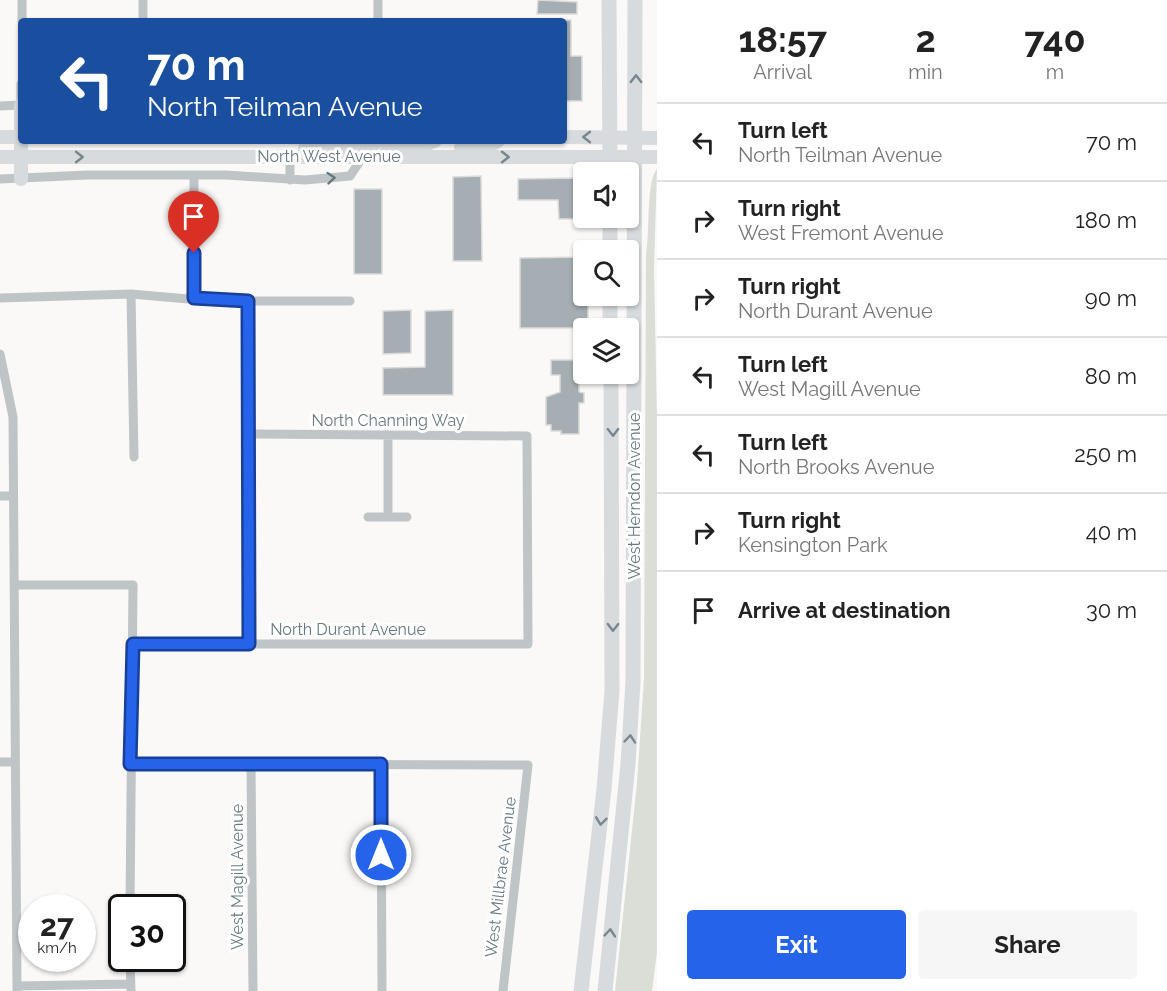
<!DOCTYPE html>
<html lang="en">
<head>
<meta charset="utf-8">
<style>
	body { margin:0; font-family:Raleway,sans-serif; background:#f6f6f6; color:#222; height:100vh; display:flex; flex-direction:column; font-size:22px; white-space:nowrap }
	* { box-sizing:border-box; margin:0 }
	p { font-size:20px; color:#767676 }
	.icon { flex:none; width:33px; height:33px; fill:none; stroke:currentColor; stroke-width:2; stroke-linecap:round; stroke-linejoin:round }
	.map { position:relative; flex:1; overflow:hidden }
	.side { display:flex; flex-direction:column; background:#fff; width:510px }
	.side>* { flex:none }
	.top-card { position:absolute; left:18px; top:18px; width:549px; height:126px; border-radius:6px; box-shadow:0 2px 4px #0004; background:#1a4fa0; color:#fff; overflow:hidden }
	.fabs { position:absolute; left:573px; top:162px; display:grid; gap:12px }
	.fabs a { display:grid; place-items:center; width:66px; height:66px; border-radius:6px; background:#fff; box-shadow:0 2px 4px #0004; font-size:30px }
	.speed { position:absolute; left:18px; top:894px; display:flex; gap:12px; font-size:30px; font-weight:700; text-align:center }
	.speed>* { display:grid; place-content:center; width:78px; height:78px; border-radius:50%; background:#fff; box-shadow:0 2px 4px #0004; line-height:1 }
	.speed small { font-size:15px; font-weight:400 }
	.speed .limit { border:3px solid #111; border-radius:9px; background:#fff; color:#111 }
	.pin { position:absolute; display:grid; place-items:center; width:51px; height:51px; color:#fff; margin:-62px -26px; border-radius:50% 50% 50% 0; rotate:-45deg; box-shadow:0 0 6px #0007 }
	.pin .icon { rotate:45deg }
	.me { position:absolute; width:66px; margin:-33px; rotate:0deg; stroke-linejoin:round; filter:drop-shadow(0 0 4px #0008) }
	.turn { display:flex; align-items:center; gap:21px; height:126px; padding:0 30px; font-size:27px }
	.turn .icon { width:78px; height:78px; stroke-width:2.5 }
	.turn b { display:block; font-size:42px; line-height:51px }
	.eta { display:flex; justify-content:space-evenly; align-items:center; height:102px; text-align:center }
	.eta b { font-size:36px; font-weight:700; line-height:42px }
	.button { display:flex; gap:12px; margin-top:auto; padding:12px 30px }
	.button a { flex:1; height:69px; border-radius:6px; background:#2563eb; color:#fff; font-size:24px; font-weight:700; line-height:69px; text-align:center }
	.button a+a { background:#f6f6f6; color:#222 }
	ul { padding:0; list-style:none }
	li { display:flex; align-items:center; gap:18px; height:78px; padding:0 30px; border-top:2px solid #e0e0e0 }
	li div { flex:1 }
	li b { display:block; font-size:22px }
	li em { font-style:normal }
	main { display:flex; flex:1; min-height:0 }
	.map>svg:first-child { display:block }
	.green { fill:#daded7 }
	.building { fill:#a5aeb2; stroke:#dcdbda; stroke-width:1.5 }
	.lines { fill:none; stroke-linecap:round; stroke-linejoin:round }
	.street { stroke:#bfc4c7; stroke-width:9 }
	.secondary { stroke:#d7dbde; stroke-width:14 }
	.primary { stroke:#d7dbde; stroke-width:15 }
	.oneway { stroke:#78878e }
	.oneway2 { stroke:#677880 }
	.route-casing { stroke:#184099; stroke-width:15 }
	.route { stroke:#2563eb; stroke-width:10 }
	.labels { text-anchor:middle; stroke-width:6; stroke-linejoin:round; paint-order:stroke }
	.street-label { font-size:16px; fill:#677880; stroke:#fff }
</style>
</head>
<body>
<main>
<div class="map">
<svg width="657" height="991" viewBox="0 0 657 991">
	<rect width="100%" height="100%" fill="#faf9f8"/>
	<path class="green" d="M657,169L654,268L657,418V952L652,991H615L637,783L644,679L646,253C650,233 646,181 657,169Z"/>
	<path class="building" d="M538,0L577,2V14H537Z
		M564,20H571V56H582V101H564Z
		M481,176L482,261H453V177Z
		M574,178L575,187H584V219H559L558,200H518V179Z
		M354,189H382V274H354Z
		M584,257V296H588V328H520V258Z
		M411,310V353L383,354V311Z
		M453,310V395H383V368L425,367V311Z
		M551,360H583V374H579V392L584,393V403H579V434H561V431H551V425H546V397L560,392V375H551Z"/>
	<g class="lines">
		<path class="street" d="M143,0V21
			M378,0V21
			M22,21V0
			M21,105V84
			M0,106L21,105
			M0,179L87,175H226L305,180L350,176L362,158
			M290,180V157
			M131,294L134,457
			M0,298L131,294L211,301H350
			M194,299V175
			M248,301L249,644
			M0,354L13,417L17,991
			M388,435V517
			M0,496H13
			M368,517H407
			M14,585H133L130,908
			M133,644H528L527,436L248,434
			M0,762H14
			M130,764L528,765L503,991
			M251,764L253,991
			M381,764L382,991
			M130,958L131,991
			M17,986L130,984"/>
		<path class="secondary" d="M21,105V179
			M0,137H21
			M564,137L657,138
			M305,148L370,147L378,141
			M461,148L491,145L498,141
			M384,156L390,148L421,146L435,141
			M0,157H657"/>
		<path class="primary" d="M609,0L610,172
			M610,250V218
			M610,296V328
			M581,991L604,789L612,691L611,374
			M605,991L628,764L633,682L635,0"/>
	</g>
	<defs><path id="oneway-chevron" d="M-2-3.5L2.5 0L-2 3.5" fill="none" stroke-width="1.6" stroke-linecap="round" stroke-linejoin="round" transform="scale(1.5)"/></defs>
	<g class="oneway">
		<use href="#oneway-chevron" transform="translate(636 79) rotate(-90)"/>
		<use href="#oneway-chevron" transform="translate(587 137) rotate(-180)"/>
		<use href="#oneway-chevron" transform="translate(79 157)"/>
		<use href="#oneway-chevron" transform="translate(505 157)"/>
		<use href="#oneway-chevron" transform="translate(613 432) rotate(89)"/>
		<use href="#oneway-chevron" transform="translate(613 627) rotate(91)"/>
		<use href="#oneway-chevron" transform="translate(630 739) rotate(-85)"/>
		<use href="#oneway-chevron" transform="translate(601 821) rotate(97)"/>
		<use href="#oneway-chevron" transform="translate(610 933) rotate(-85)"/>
	</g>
	<use class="oneway2" href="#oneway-chevron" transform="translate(331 178) rotate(-5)"/>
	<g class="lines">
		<defs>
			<path id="route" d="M194,253V298L248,301L249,644H133L130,764H381V855"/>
		</defs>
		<use href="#route" class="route-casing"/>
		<use href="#route" class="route"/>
	</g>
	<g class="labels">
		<g class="street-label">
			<text x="329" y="162">North West Avenue</text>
			<text x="388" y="426">North Channing Way</text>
			<text transform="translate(634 496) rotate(-90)" y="6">West Herndon Avenue</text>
			<text x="348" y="635">North Durant Avenue</text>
			<text transform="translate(237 877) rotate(-90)" y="6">West Magill Avenue</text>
			<text transform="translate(500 877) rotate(-83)" y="6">West Millbrae Avenue</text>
		</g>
	</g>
</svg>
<div class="fabs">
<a><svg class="icon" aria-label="sound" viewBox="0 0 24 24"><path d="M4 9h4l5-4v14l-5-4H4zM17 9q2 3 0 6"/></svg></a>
<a><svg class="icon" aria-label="search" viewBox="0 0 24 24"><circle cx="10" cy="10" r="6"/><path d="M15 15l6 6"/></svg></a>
<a><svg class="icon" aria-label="layers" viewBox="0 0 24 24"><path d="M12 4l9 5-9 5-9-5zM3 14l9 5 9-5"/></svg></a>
</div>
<div class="speed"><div>27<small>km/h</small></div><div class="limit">30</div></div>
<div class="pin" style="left:194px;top:253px;background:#d93025"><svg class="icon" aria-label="arrive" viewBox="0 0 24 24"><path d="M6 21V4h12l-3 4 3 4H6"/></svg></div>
<svg class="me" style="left:381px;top:855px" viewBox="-20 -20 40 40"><circle r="17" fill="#2563eb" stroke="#fff" stroke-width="3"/><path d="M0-11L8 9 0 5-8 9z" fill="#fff"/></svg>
<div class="top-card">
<div class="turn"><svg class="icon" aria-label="left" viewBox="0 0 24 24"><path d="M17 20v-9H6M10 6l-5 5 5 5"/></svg><div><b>70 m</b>North Teilman Avenue</div></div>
</div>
</div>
<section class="side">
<div class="eta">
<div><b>18:57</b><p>Arrival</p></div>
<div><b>2</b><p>min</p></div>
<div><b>740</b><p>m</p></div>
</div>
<ul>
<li><svg class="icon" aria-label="left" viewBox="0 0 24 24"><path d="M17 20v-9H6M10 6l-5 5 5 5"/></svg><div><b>Turn left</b><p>North Teilman Avenue</p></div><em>70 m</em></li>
<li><svg class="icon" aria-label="right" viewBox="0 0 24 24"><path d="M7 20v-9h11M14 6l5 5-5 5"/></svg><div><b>Turn right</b><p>West Fremont Avenue</p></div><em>180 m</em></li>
<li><svg class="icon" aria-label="right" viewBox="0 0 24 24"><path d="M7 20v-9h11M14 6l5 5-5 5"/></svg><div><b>Turn right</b><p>North Durant Avenue</p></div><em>90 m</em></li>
<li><svg class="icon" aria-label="left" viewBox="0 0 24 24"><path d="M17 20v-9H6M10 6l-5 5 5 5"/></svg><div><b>Turn left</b><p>West Magill Avenue</p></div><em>80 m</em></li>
<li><svg class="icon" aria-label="left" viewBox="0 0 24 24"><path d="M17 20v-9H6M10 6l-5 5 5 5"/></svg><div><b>Turn left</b><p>North Brooks Avenue</p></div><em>250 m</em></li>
<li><svg class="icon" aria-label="right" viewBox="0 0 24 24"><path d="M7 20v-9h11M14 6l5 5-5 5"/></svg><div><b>Turn right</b><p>Kensington Park</p></div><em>40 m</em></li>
<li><svg class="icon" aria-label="arrive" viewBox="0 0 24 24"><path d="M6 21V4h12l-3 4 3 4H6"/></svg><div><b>Arrive at destination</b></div><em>30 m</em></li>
</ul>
<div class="button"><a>Exit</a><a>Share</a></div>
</section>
</main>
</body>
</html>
